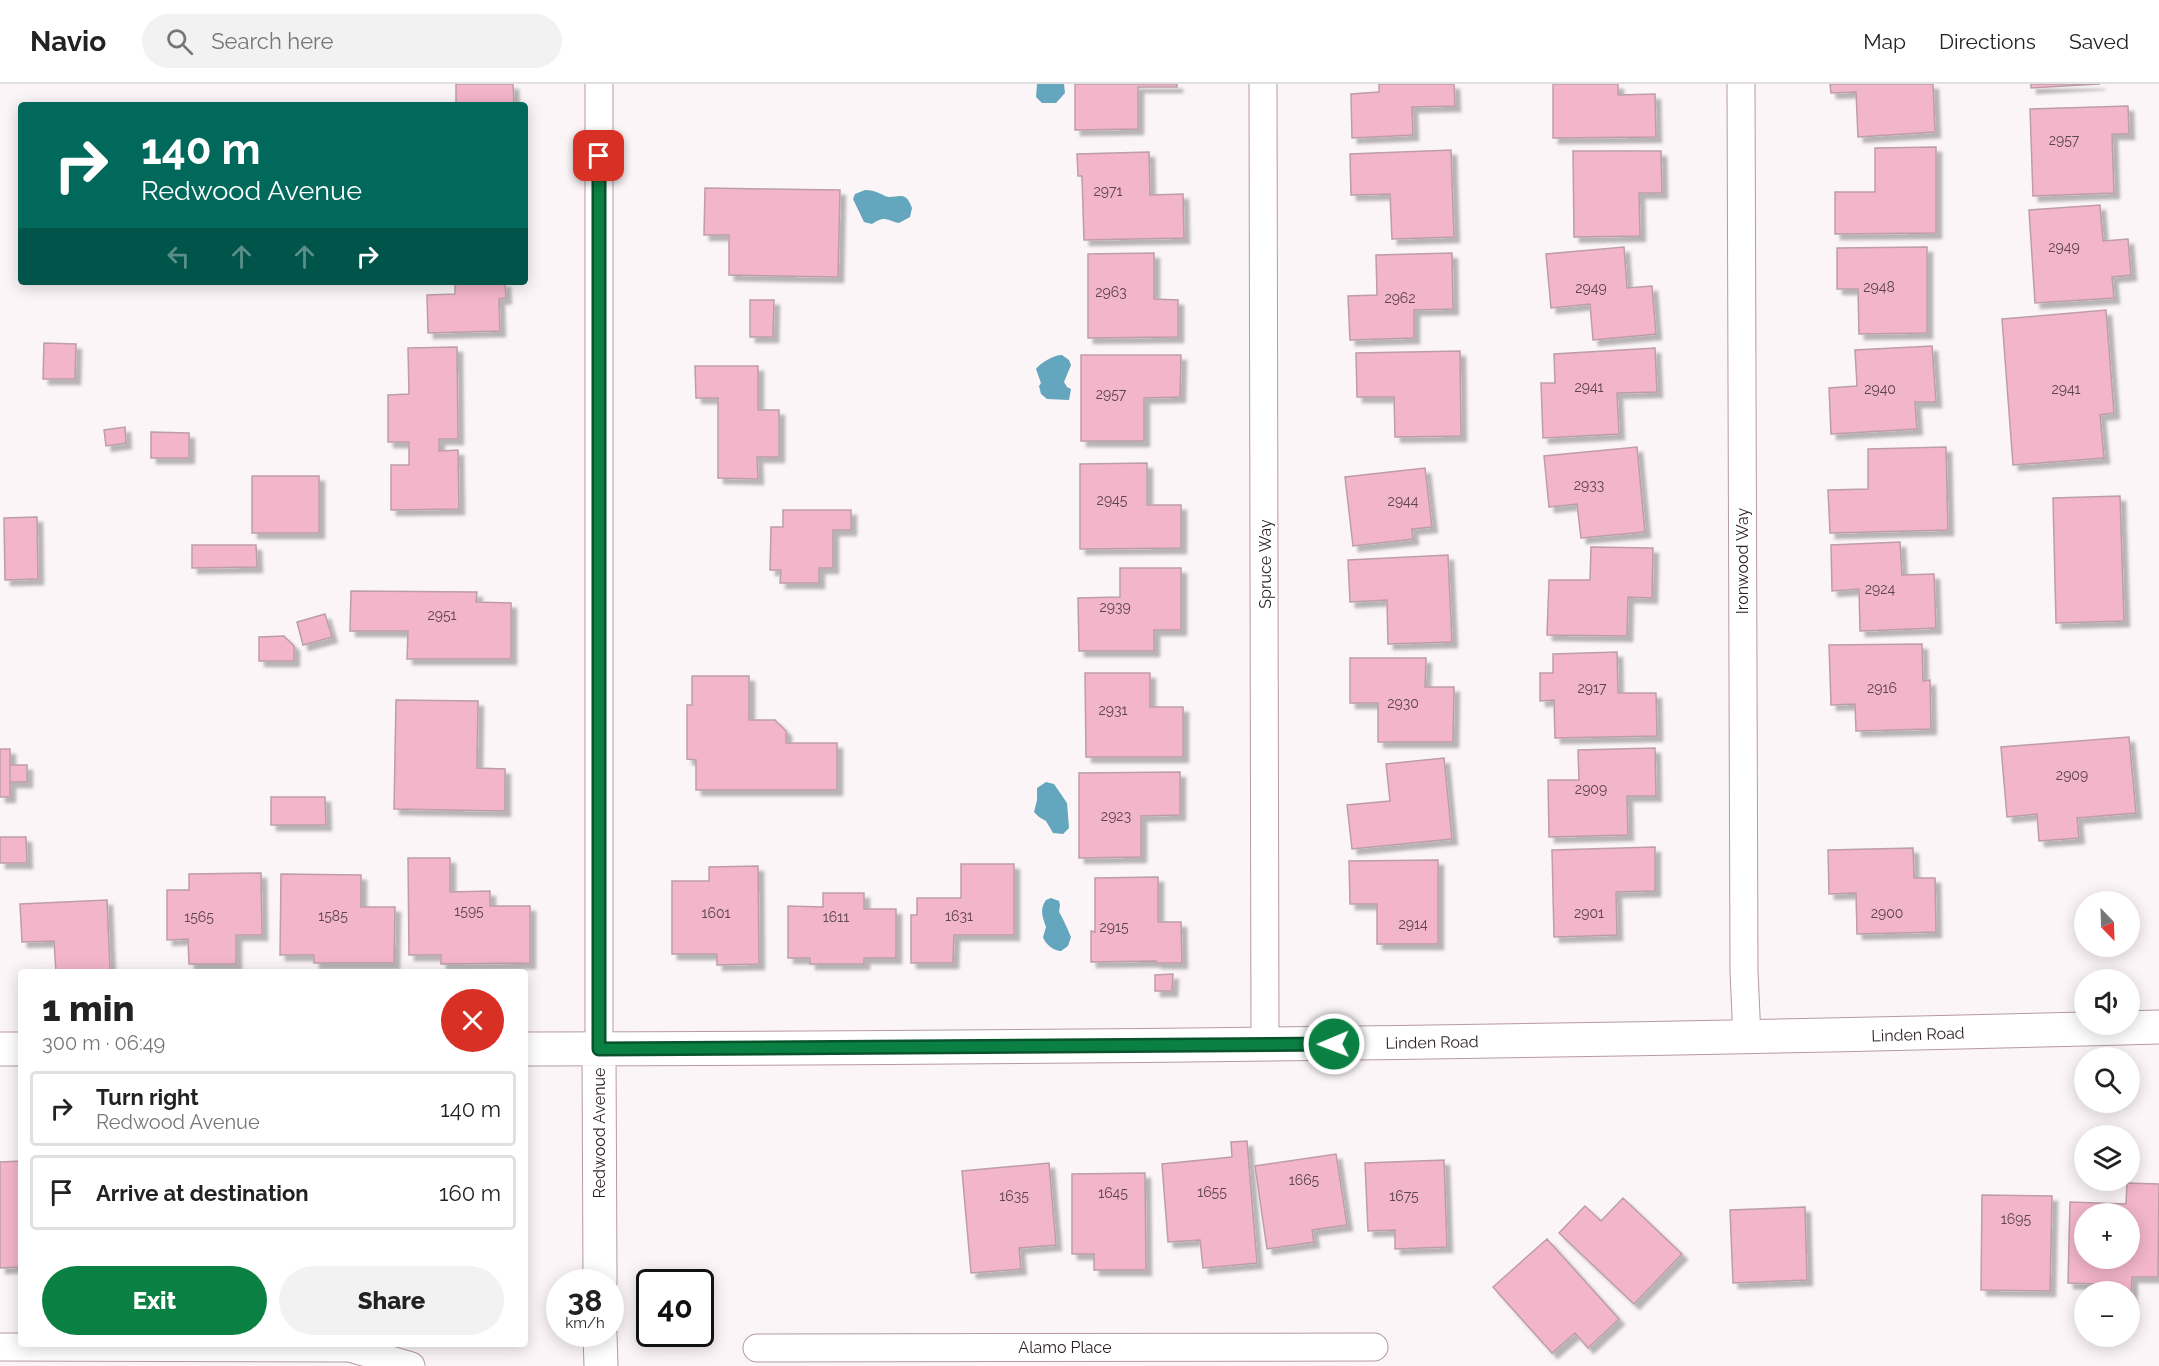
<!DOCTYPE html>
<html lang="en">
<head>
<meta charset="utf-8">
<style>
	body { margin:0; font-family:Raleway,sans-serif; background:#f2f2f2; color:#222; height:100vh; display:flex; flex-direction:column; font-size:22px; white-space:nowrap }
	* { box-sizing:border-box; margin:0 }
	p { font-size:20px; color:#767676 }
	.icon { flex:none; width:33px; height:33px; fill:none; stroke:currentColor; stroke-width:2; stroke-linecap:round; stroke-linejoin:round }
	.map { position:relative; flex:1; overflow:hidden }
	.sheet { position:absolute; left:18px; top:885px; width:510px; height:378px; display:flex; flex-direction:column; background:#fff; border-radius:6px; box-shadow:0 3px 15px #0003 }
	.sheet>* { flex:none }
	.banner { position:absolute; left:18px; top:18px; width:510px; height:183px; border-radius:6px; box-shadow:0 3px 15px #0003; background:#00695c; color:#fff; overflow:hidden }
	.needle { width:39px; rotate:157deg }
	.buttons { position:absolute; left:2074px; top:807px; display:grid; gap:12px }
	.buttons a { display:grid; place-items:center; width:66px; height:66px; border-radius:50%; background:#fff; box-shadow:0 3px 15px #0003; font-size:30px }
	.speed { position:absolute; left:546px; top:1185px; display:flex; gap:12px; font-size:30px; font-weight:700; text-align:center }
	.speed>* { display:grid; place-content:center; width:78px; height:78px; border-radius:50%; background:#fff; box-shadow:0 3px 15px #0003; line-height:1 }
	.speed small { font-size:15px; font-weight:400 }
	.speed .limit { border:3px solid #111; border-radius:9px; background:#fff; color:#111 }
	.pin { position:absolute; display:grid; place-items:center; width:51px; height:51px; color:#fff; margin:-26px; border-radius:12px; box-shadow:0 3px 9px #0006 }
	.me { position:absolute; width:66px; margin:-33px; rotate:269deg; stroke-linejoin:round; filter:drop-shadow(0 0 4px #0008) }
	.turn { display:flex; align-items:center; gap:21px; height:126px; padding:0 24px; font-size:27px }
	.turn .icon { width:78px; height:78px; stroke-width:2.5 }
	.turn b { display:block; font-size:42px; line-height:51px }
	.lanes { display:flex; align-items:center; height:57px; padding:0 24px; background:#0003; justify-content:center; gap:30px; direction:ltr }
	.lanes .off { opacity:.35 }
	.round { display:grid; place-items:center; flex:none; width:63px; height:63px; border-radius:32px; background:#f2f2f2 }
	.head { display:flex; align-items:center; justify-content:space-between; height:102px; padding:0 24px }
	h1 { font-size:36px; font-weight:800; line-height:45px }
	.cta { display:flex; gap:12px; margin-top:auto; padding:12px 24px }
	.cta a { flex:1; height:69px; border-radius:36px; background:#0b8043; color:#fff; font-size:24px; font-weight:800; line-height:69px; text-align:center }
	.cta a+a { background:#f2f2f2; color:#222 }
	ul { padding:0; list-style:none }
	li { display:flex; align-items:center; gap:18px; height:75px; margin:0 12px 9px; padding:0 12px; border:3px solid #e0e0e0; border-radius:6px }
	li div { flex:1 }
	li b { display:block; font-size:22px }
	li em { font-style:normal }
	header { display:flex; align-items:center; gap:36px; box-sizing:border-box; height:84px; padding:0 30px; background:#fff; border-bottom:2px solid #e0e0e0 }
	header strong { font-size:28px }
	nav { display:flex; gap:33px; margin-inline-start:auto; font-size:21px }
	.search { width:420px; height:54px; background:#f2f2f2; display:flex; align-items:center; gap:15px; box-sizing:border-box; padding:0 21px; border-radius:33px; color:#767676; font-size:22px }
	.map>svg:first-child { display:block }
	.water { fill:#63a6bd }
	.building { fill:#f3b5c9; stroke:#bd9ea7; stroke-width:1.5; fill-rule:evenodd; filter:url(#shadow) }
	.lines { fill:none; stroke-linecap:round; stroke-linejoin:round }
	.minor-casing { stroke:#b899a3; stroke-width:29 }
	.tertiary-casing { stroke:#b899a3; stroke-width:35 }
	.minor { stroke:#fff; stroke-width:27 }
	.tertiary { stroke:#fff; stroke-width:33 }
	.route-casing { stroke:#07532c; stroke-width:15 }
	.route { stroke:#0b8043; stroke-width:10 }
	.labels { text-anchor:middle; stroke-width:5; stroke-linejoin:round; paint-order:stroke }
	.number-label { font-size:14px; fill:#5c444c }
	.street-label { font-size:16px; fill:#2a1f22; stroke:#fff }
</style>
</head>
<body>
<header>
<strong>Navio</strong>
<div class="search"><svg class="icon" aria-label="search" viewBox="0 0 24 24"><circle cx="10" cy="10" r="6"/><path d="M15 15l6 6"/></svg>Search here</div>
<nav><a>Map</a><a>Directions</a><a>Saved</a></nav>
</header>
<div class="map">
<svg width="2159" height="1282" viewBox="0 0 2159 1282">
	<defs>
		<filter id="shadow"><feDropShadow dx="5.5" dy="5.5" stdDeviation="1.5" flood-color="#0004"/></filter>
	</defs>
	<rect width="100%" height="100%" fill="#fbf5f7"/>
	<path class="water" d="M1037,0H1064L1065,9L1056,19H1042L1036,13Z
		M865,106C878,106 882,112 889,113C900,113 906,107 912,124L910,133L899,139C886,136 885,131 872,140L864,138L853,115L855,110Z
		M1062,271L1069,276L1071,281L1064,298L1067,303L1071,305L1069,316L1047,315L1041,310L1039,302L1041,299L1036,285C1040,279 1054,271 1062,271Z
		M1046,698L1054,700L1067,719L1069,744L1063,750L1053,749L1046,737L1039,733L1034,728L1037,716V704Z
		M1051,814L1059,817L1060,821L1059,828C1063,834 1068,846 1071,853L1068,862L1061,867C1054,867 1045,860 1043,853L1046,843C1043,834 1039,826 1046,816Z"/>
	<path class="building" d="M456,0H513L514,21H456Z
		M1075,0H1177V3H1138V45L1075,46Z
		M1379,0H1454L1455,22L1412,23L1413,51L1352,54L1351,10L1379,8Z
		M1553,0H1618V11L1655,10L1656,53L1553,54Z
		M1830,0H1933L1935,48L1858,53L1856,8L1831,9Z
		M2031,0H2100L2031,4Z
		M2128,22L2129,50H2112L2114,109L2033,112L2030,25Z
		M1936,63V149L1835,150V108H1875V64Z
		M1451,66L1454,153L1392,155L1390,110L1351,111L1350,70Z
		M1573,67H1661L1662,109H1639L1640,152L1574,153Z
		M1149,68L1150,111L1183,110L1184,154L1084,156L1082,92H1078L1077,70Z
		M705,104L840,106L838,193L729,191V151H704Z
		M2100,121L2103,157L2128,155L2131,191L2112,193L2114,214L2035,219L2029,126Z
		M1624,163L1627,204L1652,202L1656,250L1593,256L1590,220L1551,224L1546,170Z
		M1927,163V249L1859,250L1858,205H1837V164Z
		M1154,169V215L1178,216V253L1088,254V170Z
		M1452,169L1453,225L1414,226V254L1350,256L1348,212L1377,211L1376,171Z
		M455,198H505L506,214L499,215L500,247L428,249L427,211L455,210Z
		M750,216H774L773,253H750Z
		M2106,226L2114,329L2100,331L2104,374L2013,381L2002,235Z
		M44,259L76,260L75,295H43Z
		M1932,262L1936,318H1915L1917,345L1831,350L1829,304L1857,302L1855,266Z
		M457,263L458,355H439V367L458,366L459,425L391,426V381H409V358H388V311L409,310L408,264Z
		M1655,264L1657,308L1617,309L1619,350L1543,354L1541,299H1555L1554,270Z
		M1460,267L1461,352L1395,353L1394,313H1357L1356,269Z
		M1081,271H1181L1180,313L1144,314V357H1081Z
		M695,282H758V326H779V373H757L758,395L718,394V314H696Z
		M125,343L126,359L106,362L104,346Z
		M151,348L189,349V374H151Z
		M1637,363L1645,448L1581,454L1577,420L1549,423L1544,372Z
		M1946,363L1948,446L1830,449L1828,406L1868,405V365Z
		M1147,379V421H1181V464L1080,465V380Z
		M1425,384L1432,443L1412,445L1413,455L1353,462L1345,393Z
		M252,392H319V449H252Z
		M2120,412L2124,537L2056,539L2053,414Z
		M783,426H851V446H833V484H819V499H780L781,486H770L771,443H783Z
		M37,433L38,495L5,496L4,434Z
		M1900,458L1902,491L1934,490L1936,544L1860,547L1859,505L1832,507L1831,461Z
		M192,461H256L257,483L192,484Z
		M1591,463L1653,464L1652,514L1628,513L1627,552L1547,551L1549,496H1590Z
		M1448,471L1452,558L1388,560L1387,516L1350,518L1348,476Z
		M1120,484H1181V546H1154V567H1079L1078,514L1120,513Z
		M351,507L477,508L476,518L511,519V575H407L408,547H350Z
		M325,530L332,553L303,561L297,538Z
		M284,552L294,562V577H259V553Z
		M1922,560L1923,597L1930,596L1931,645L1856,647L1855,620L1831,621L1829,561Z
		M1617,568L1618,609H1656L1657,652L1555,654L1554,616L1540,617V589H1553V570Z
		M1350,574H1426L1425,603H1454L1453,658H1378V619H1350Z
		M1085,589H1150V623H1183V673H1086Z
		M692,592H749V636H775L786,647V659H837V706H696V676L687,675V621H692Z
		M396,616L478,617L477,684L505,685V727L394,725Z
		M2129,653L2136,729L2077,734L2079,754L2039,757L2037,730L2007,733L2001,663Z
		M1655,664L1656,712H1627L1628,751L1549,753L1548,696H1579L1578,666Z
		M0,665H10V713H0Z
		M1444,674L1452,755L1352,765L1347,721L1390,717L1386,680Z
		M10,681H27V698H10Z
		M1180,688V731L1141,732V773L1079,774V689Z
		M271,713H325L326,741H271Z
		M0,753H26L27,779H0Z
		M1655,763V807L1616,808L1617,851L1554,853L1552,766Z
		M1913,764L1914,794H1935L1936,848L1857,850L1856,809L1829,810L1828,766Z
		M408,774H450V808L490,807V822H530V879L441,880V871H409Z
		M1438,776V860H1377V820H1350L1349,777Z
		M961,780H1014V851H954L953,879H911V831H917V814H961Z
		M758,782L759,880L717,881V870H672V797H709V783Z
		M261,789L262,851H236V880H189L188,855L167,856V806H189V790Z
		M281,790L361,791V823H395L394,879H314V871H280Z
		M1158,793V838H1181L1182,879H1156V877L1091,878V847L1095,848V794Z
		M823,809H864V825H896V874H864V880H810V874H788V822L823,823Z
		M107,816L110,886L56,888L54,857L22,858L20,820Z
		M1173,890L1172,907H1155V891Z
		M1247,1057L1257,1179L1203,1184L1200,1156L1168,1158L1162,1080L1232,1073L1231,1058Z
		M1336,1070L1347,1141L1312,1146L1314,1158L1267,1165L1255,1082Z
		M1444,1076L1447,1163L1395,1165V1146L1368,1147L1365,1079Z
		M21,1077V1183L0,1184V1078Z
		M1049,1079L1056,1161L1019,1164L1021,1185L971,1189L962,1087Z
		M1145,1089L1146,1186H1094V1170H1072V1090Z
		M2127,1099L2159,1100L2158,1193H2132L2131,1217L2130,1208H2095L2096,1200L2068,1199L2070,1118L2126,1120ZM2085,1130H2130V1174H2085Z
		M1982,1111L2052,1112L2050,1207L1981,1206Z
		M1623,1114L1682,1170L1634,1220L1559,1149L1585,1122L1601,1137Z
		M1805,1123L1807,1196L1733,1199L1730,1126Z
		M1547,1155L1619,1235L1588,1264L1575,1249L1552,1269L1493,1203Z"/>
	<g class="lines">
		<defs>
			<path id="minor" d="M599,0V965
				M1263,0L1265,961
				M1741,0L1744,887L1747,954
				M0,1263L350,1264L411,1282
				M757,1264L1374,1263"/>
			<path id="tertiary" d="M0,965H21
				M525,965C1070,964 1614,958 2159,943
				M599,965L600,1198
				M600,1250L601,1282"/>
		</defs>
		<use href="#minor" class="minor-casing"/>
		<use href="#tertiary" class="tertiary-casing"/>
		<use href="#minor" class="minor"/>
		<use href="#tertiary" class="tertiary"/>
	</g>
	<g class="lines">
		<defs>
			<path id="route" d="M599,72V965L1334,960"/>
		</defs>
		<use href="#route" class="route-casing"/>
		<use href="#route" class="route"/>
	</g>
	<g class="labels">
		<g class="number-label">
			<text x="2064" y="61">2957</text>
			<text x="1108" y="112">2971</text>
			<text x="2064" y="168">2949</text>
			<text x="1879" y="208">2948</text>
			<text x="1591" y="209">2949</text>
			<text x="1111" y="213">2963</text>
			<text x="1400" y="219">2962</text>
			<text x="1589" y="308">2941</text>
			<text x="1880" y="310">2940</text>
			<text x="2066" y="310">2941</text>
			<text x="1111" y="315">2957</text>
			<text x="1589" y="406">2933</text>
			<text x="1112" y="421">2945</text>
			<text x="1403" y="422">2944</text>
			<text x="1880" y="510">2924</text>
			<text x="1115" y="528">2939</text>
			<text x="442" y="536">2951</text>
			<text x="1592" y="609">2917</text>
			<text x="1882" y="609">2916</text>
			<text x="1403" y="624">2930</text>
			<text x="1113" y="631">2931</text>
			<text x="2072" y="696">2909</text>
			<text x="1591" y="710">2909</text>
			<text x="1116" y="737">2923</text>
			<text x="469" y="832">1595</text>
			<text x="716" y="834">1601</text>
			<text x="1589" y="834">2901</text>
			<text x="1887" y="834">2900</text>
			<text x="333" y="837">1585</text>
			<text x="959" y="837">1631</text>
			<text x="199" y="838">1565</text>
			<text x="836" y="838">1611</text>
			<text x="1413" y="845">2914</text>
			<text x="1114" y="848">2915</text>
			<text x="1304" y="1101">1665</text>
			<text x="1212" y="1113">1655</text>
			<text x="1113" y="1114">1645</text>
			<text x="1014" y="1117">1635</text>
			<text x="1404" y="1117">1675</text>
			<text x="2016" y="1140">1695</text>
		</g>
		<g class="street-label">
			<text transform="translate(1742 477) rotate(-90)" y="6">Ironwood Way</text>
			<text transform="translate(1265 480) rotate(-90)" y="6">Spruce Way</text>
			<text transform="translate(1918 950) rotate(-2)" y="6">Linden Road</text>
			<text transform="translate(1432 958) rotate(-1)" y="6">Linden Road</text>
			<text transform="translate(599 1049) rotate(-90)" y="6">Redwood Avenue</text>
			<text x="1065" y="1269">Alamo Place</text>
		</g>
	</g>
</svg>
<div class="buttons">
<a><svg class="needle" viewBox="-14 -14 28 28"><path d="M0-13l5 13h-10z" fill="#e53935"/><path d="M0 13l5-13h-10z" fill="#767676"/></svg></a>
<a><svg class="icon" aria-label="sound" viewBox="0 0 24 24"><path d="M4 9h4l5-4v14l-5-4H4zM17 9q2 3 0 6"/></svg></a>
<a><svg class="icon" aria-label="search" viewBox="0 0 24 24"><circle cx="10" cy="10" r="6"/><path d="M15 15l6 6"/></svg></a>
<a><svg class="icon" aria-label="layers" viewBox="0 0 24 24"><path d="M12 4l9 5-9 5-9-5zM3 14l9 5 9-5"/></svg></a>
<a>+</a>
<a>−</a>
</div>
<div class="speed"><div>38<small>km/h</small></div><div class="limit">40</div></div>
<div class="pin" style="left:599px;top:72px;background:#d93025"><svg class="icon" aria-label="arrive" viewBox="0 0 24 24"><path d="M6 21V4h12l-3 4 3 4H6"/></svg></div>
<svg class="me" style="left:1334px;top:960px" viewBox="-20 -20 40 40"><circle r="17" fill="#0b8043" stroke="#fff" stroke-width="3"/><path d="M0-11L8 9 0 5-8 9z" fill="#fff"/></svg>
<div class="banner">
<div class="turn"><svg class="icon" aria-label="right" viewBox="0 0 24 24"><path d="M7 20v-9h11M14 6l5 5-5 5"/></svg><div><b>140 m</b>Redwood Avenue</div></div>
<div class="lanes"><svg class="icon off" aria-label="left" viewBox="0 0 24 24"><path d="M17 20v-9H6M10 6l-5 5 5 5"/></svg><svg class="icon off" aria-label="ahead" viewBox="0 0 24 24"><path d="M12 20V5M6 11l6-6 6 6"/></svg><svg class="icon off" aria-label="ahead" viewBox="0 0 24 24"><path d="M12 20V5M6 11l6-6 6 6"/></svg><svg class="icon" aria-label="right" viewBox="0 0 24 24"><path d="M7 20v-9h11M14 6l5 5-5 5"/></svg></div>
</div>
<section class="sheet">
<div class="head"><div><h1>1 min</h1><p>300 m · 06:49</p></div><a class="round" style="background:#d93025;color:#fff"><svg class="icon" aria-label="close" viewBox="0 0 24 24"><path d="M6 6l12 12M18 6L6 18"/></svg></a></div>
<ul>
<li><svg class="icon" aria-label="right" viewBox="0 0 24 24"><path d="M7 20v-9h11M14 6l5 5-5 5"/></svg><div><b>Turn right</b><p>Redwood Avenue</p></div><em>140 m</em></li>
<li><svg class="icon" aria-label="arrive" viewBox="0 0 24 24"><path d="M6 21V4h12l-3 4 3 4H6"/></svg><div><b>Arrive at destination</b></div><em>160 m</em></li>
</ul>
<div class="cta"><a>Exit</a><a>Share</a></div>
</section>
</div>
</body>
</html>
